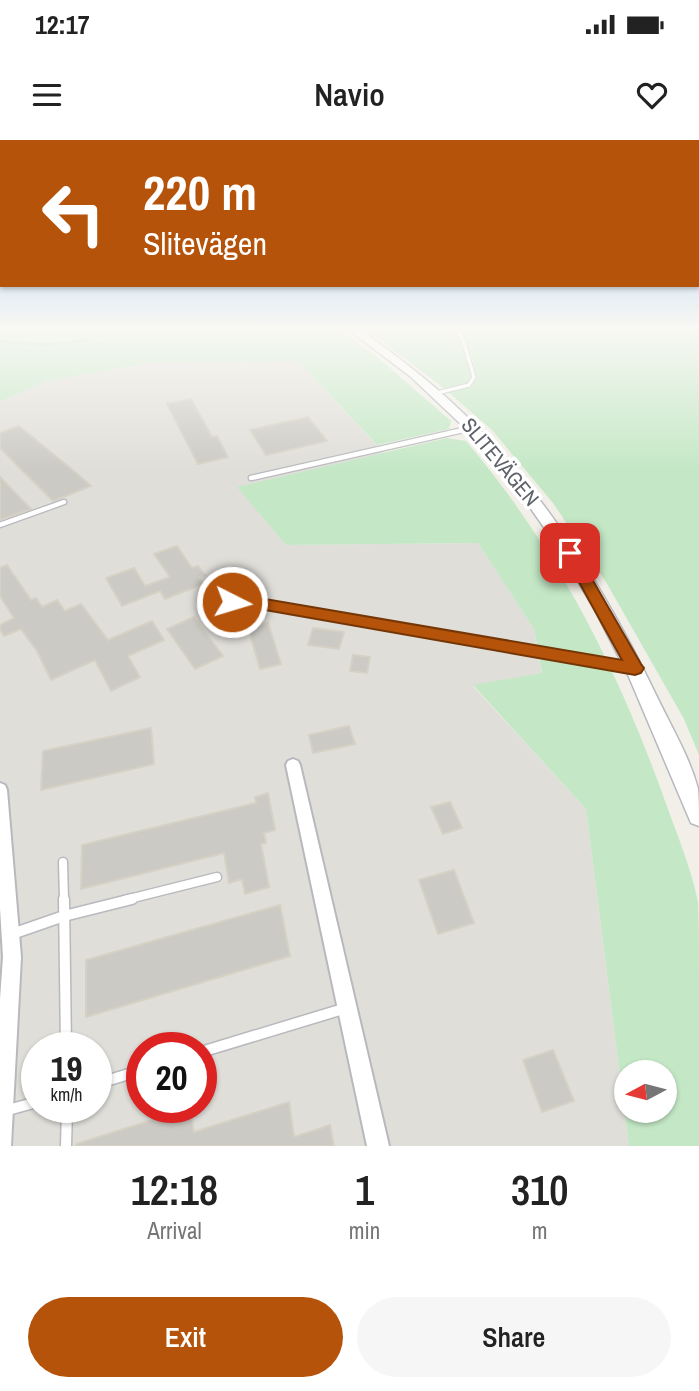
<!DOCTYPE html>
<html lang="en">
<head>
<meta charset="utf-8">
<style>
	body { margin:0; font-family:"Archivo Narrow",sans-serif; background:#f6f6f6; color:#222; height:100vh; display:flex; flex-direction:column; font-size:26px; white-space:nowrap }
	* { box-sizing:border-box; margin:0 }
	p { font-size:23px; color:#767676 }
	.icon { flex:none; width:38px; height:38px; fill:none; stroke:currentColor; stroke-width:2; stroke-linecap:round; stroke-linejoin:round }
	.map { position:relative; height:1006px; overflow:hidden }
	.details { display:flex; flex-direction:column; background:#fff; flex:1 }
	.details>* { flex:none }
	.hud { position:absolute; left:0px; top:0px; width:700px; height:147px; box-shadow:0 2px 5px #0004; background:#b45309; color:#fff; overflow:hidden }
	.needle { width:46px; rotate:263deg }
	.tools { position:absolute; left:614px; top:920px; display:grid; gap:14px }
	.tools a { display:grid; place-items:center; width:63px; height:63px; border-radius:50%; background:#fff; box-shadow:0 2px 5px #0004; font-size:35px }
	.speed { position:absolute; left:21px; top:892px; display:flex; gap:14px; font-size:35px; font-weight:700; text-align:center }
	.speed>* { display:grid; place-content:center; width:91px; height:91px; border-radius:50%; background:#fff; box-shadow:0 2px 5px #0004; line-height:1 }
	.speed small { font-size:18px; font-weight:400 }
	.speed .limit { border:10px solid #d22; background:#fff; color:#111 }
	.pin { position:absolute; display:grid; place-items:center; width:60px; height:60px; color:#fff; margin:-30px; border-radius:14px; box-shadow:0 4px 10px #0006 }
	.me { position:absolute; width:77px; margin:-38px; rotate:95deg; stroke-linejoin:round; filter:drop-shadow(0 0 5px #0008) }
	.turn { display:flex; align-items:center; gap:24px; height:147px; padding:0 28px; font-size:32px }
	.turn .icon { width:91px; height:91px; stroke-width:2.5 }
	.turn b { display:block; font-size:49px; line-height:60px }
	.eta { display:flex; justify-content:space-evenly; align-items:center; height:119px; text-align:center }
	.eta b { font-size:42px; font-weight:600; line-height:49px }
	.cta { display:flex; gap:14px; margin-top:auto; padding:14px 28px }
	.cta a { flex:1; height:80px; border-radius:42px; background:#b45309; color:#fff; font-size:28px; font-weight:600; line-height:80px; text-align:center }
	.cta a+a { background:#f6f6f6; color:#222 }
	.status { display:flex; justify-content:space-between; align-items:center; height:49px; padding:0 35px; background:#fff; direction:ltr }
	.status svg { height:19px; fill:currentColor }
	header { display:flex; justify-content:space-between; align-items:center; height:91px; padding:0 28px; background:#fff; font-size:32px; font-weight:600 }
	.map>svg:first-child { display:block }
	.industrial { fill:#e0ded9; fill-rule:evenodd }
	.green { fill:#c4e8c6; fill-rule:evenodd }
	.building { fill:#cccac4; stroke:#d6d1c5; stroke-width:2 }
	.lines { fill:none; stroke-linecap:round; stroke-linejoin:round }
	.service-far4-casing { stroke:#b8b9be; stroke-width:5 }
	.service-far3-casing { stroke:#b8b9be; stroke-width:7 }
	.service-far2-casing { stroke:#b8b9be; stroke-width:10 }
	.service-far1-casing { stroke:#b8b9be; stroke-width:11 }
	.service-casing { stroke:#b8b9be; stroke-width:13 }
	.minor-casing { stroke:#b8b9be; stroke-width:4 }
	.secondary-casing { stroke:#b6b9bf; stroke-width:3 }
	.path { stroke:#9dc9ac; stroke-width:2; stroke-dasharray:4.5 2; stroke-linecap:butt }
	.service-far4 { stroke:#fff; stroke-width:3.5 }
	.service-far3 { stroke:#fff; stroke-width:4.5 }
	.service-far2 { stroke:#fff; stroke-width:6 }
	.service-far1 { stroke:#fff; stroke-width:8 }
	.service { stroke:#fff; stroke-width:10 }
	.minor { fill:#fff; fill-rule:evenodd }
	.secondary { fill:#fff; fill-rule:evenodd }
	.route { fill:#b45309; stroke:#753606; stroke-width:2 }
	.labels { text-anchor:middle; stroke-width:7; stroke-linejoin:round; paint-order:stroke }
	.street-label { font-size:21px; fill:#5f6268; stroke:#fff }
</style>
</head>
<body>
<div class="status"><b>12:17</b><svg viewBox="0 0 49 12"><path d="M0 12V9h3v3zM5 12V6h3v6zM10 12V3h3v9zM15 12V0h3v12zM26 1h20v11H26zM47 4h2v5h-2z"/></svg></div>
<header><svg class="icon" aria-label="menu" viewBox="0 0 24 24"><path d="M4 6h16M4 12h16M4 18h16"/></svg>Navio<svg class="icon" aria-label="heart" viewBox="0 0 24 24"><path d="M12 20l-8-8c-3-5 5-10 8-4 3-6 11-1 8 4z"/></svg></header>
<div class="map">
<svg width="699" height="1006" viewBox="0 0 699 1006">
	<rect width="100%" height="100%" fill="#f1efe7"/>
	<path class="industrial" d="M298,221L384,313L238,347L286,405L478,403L534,489L542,534L473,546L586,669L629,1006H0V262L46,241L155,222ZM37,908H96V968H37ZM142,908H201V968H142Z"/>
	<path class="green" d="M21,189H337L377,217L451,281L449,289L377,305L298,221L155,222L46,241L0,262V191Z
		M365,189H699V615L684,579L606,442L553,363L492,290L440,245Z
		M447,298L466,301C556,407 619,531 665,661C677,694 691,728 698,762C699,785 699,813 699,836C699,893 699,949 699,1006H629L586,669L473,545L542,533L534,489L478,403L286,405L237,347ZM626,933H665V971H626Z"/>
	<path class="building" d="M191,259L212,297L217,296L228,317L198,324L167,264Z
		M308,277L327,301L266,315L250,290Z
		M19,286L69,327L91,346L53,361L0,308V293Z
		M0,337L31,369L0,380Z
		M177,406L192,428L198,426L205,435L199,437L203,444L165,459L160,451L122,466L106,438L134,428L145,446L170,437L154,414Z
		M7,425L31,460L36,458L42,467L57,460L65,471L81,464L108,500L152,481L164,500L128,516L140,537L111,551L95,520L51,540L37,511L21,489L4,496L0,489V485L14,478L0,456V428Z
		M194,477L223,516L195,529L167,489Z
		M268,483L281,524L260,529L248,487Z
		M313,488L344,492L339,509L308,505Z
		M353,515L370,517L367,533L350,531Z
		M349,586L355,604L313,613L309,595Z
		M151,588L154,624L41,650L43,611Z
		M268,653L275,690L264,693L266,703L261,704L269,747L245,754L242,739L229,743L224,713L81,749L82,705L256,663L255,657Z
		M450,662L462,688L443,694L431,667Z
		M454,730L474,783L438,794L419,740Z
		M280,765L290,816L86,877V820Z
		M553,910L574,961L542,972L523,920Z
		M289,962L294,997L330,985L334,1006H76V1004L190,968L194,992Z"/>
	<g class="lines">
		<defs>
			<path id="service-far4" d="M437,253L469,245L474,237L463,200L456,189"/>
			<path id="service-far3" d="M251,338L472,288
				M0,385L64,362"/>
			<path id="service-far2" d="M232,462L265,465L631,527"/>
			<path id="service-far1" d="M63,722L64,760
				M125,760L217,737"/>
			<path id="service" d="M64,759L66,908
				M12,794L64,776L132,759
				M201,912L343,869
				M96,944L142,930
				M8,970L37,962
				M66,1006L67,968"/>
			<path id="minor" d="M293,619L298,621L300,625L389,1006H367L286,625L288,621Z
				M0,643L5,645L7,650L21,817L11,1006H0V859L3,817L0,768Z"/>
			<path id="secondary" d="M348,189H359C400,218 439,248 474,284C551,361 610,459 657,557C671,586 690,618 698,649C699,660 699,675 699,686L691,683L629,537L595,470L557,406L515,346L466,289L411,237Z"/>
		</defs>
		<use href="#service-far4" class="service-far4-casing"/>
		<use href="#service-far3" class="service-far3-casing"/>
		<use href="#service-far2" class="service-far2-casing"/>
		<use href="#service-far1" class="service-far1-casing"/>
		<use href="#service" class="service-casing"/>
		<use href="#minor" class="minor-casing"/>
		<use href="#secondary" class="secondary-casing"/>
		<path class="path" d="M0,201C40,206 79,207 117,189"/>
		<use href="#service-far4" class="service-far4"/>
		<use href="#service-far3" class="service-far3"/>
		<use href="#service-far2" class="service-far2"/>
		<use href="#service-far1" class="service-far1"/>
		<use href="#service" class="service"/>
		<use href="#minor" class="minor"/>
		<use href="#secondary" class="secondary"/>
	</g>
	<linearGradient id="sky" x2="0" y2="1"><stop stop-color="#8fc2f1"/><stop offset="0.57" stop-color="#f9f8f4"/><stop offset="1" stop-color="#f9f8f4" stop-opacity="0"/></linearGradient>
	<rect width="699" height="330" fill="url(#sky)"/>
	<path class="route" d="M570,408L577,413L641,524L644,528L641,533L635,535L265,470L232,467L225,462L232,457L265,459L622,520L563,413Z"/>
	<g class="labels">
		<g class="street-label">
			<text transform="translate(500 322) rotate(50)" y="7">SLITEVÄGEN</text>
		</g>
	</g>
</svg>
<div class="tools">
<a><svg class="needle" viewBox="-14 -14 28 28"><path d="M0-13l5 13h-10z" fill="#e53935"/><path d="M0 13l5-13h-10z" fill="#767676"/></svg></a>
</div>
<div class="speed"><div>19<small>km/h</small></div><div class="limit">20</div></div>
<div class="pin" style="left:570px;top:413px;background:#d93025"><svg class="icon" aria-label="arrive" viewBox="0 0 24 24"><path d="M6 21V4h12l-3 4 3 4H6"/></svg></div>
<svg class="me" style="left:232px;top:462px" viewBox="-20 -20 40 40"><circle r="17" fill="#b45309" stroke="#fff" stroke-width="3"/><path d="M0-11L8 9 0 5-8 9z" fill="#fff"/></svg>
<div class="hud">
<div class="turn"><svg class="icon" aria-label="left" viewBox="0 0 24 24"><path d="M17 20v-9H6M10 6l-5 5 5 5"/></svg><div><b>220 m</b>Slitevägen</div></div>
</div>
</div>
<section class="details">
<div class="eta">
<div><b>12:18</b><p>Arrival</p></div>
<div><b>1</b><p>min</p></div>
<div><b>310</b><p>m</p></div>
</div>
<div class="cta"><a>Exit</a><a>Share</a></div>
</section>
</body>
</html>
